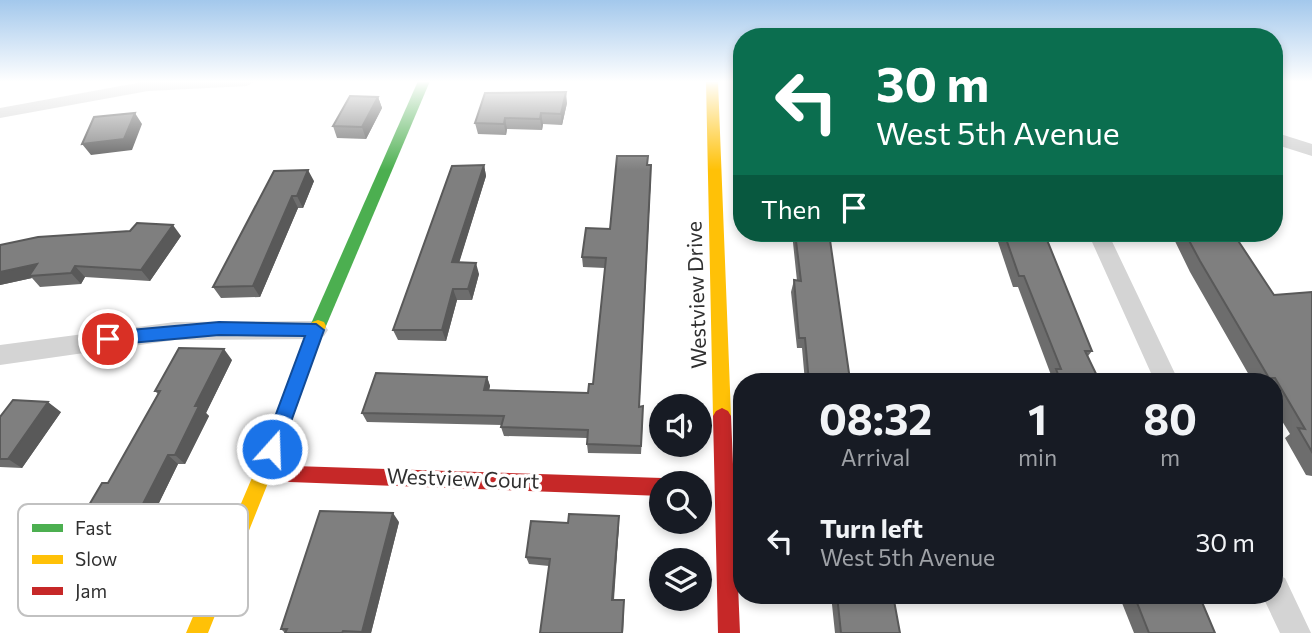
<!DOCTYPE html>
<html lang="en">
<head>
<meta charset="utf-8">
<style>
	body { margin:0; font-family:Commissioner,sans-serif; background:#242831; color:#f1f3f6; height:100vh; display:flex; flex-direction:column; font-size:26px; white-space:nowrap }
	* { box-sizing:border-box; margin:0 }
	p { font-size:23px; color:#9ea1a6 }
	.icon { flex:none; width:38px; height:38px; fill:none; stroke:currentColor; stroke-width:2; stroke-linecap:round; stroke-linejoin:round }
	.map { position:relative; flex:1; overflow:hidden }
	.panel { position:absolute; left:733px; top:373px; width:550px; height:231px; display:flex; flex-direction:column; background:#171b24; border-radius:28px; box-shadow:0 4px 10px #0003 }
	.panel>* { flex:none }
	.hud { position:absolute; left:733px; top:28px; width:550px; height:214px; border-radius:28px; box-shadow:0 4px 10px #0003; background:#0b6e4f; color:#fff; overflow:hidden }
	.buttons { position:absolute; left:649px; top:394px; display:grid; gap:14px }
	.buttons a { display:grid; place-items:center; width:63px; height:63px; border-radius:50%; background:#171b24; box-shadow:0 4px 10px #0003; font-size:35px }
	.pin { position:absolute; display:grid; place-items:center; width:60px; height:60px; color:#fff; margin:-30px; border:4px solid #fff; border-radius:50%; box-shadow:0 2px 7px #0007 }
	.me { position:absolute; width:77px; margin:-38px; rotate:20deg; stroke-linejoin:round; filter:drop-shadow(0 0 5px #0008) }
	.turn { display:flex; align-items:center; gap:24px; height:147px; padding:0 28px; font-size:32px }
	.turn .icon { width:91px; height:91px; stroke-width:2.5 }
	.turn b { display:block; font-size:49px; line-height:60px }
	.then { display:flex; align-items:center; height:66px; padding:0 28px; background:#0003; gap:14px; font-size:26px }
	.eta { display:flex; justify-content:space-evenly; align-items:center; height:119px; text-align:center }
	.eta b { font-size:42px; font-weight:700; line-height:49px }
	ul { padding:0; list-style:none }
	li { display:flex; align-items:center; gap:21px; height:98px; padding:0 28px }
	li div { flex:1 }
	li b { display:block; font-size:26px }
	li em { font-style:normal }
	.map>svg:first-child { display:block }
	.lines { fill:none; stroke-linecap:round; stroke-linejoin:round }
	.street { fill:#d4d4d4; fill-rule:evenodd }
	.fast { fill:#4caf50; fill-rule:evenodd }
	.slow { fill:#ffc107; fill-rule:evenodd }
	.jam { fill:#c62828; fill-rule:evenodd }
	.wall { fill:#6d6d6d }
	.shaded-wall { fill:#595959 }
	.building { fill:#7f7f7f; stroke:#595959; stroke-width:2 }
	.route { fill:#1a73e8; stroke:#114b97; stroke-width:2 }
	.labels { text-anchor:middle; stroke-width:7; stroke-linejoin:round; paint-order:stroke }
	.street-label { font-size:21px; fill:#303030; stroke:#fff }
	.key { fill:#fff; stroke:#c1c1c1; stroke-width:2 }
	.key-label { font-size:19px; fill:#303030 }
</style>
</head>
<body>
<div class="map">
<svg width="1312" height="633" viewBox="0 0 1312 633">
	<rect width="100%" height="100%" fill="#fff"/>
	<g class="lines">
		<path class="street" d="M148,81H255L247,86L148,91L0,118V108Z
			M1274,132L1312,144V156L1274,144Z
			M1088,233H1108L1179,382H1155Z
			M316,321L324,324L328,330L324,336L316,339L175,340L0,365V345L175,322Z
			M1274,574L1285,578L1311,633H1280L1262,595H1274Z"/>
		<path class="fast" d="M418,81H430L326,326L324,330H312L310,326Z"/>
		<path class="slow" d="M706,81H718L731,416L728,421L722,424L716,421L713,416Z
			M318,320L324,322L326,326L272,473L208,633H186L254,473L310,326L312,322Z"/>
		<path class="jam" d="M722,408L728,411L731,416L740,633H718L713,416L716,411Z
			M263,465L662,478L670,483H662V496L263,481L256,479L254,473L256,467Z"/>
	</g>
	<path class="wall" d="M378,97L382,108L366,139L337,138L333,126Z
		M567,103L562,125L543,124L542,130L507,129L506,135L478,134L475,123Z
		M648,156V165H651V175L639,407L643,416L641,454L588,453L587,444V438L504,436L501,427L502,425L367,422L362,413L487,377L490,386L489,390L588,393L593,384L605,268L583,267L582,257L610,229Z
		M484,165L486,176L459,262L479,274L472,300H457L446,341L398,340L393,330Z
		M274,171L314,181L303,208H298L260,297L221,298L213,287Z
		M792,233H829L850,380L865,382H805L802,348H797L791,292L794,280L797,281Z
		M995,233H1037L1092,351L1088,356L1100,382H1049L1048,379L1051,375L1018,287H1013Z
		M1171,233H1233L1274,295L1312,292V476L1306,475L1285,438L1290,434L1274,408V382H1253L1190,272Z
		M181,236L150,281L85,277L81,284L40,287L32,278L0,285V245Z
		M232,360L206,413L209,416L185,464H178L136,550L83,548L69,539L108,483L158,394L155,391Z
		M61,412L22,468L0,467V417Z
		M619,516V524L614,600H624L623,633H540L549,566L529,564L526,557L568,523Z
		M399,522L371,633H285L281,629Z
		M831,595H893L900,633H835Z
		M1134,595H1199L1215,633H1134L1122,603Z"/>
	<path class="shaded-wall" d="M566,92L567,103L562,125L561,114Z
		M378,97L382,108L366,139L362,127Z
		M135,113L142,124L132,150L91,155L82,144Z
		M541,113L543,124L542,130L540,119Z
		M505,118L507,129L506,135L504,124Z
		M484,165L486,176L456,273L452,262Z
		M651,165V175L639,416V407Z
		M308,170L314,181L303,208L297,196Z
		M292,196L298,208L260,297L253,286Z
		M173,225L181,236L150,281L141,270Z
		M476,263L479,274L472,300L468,289Z
		M37,264L29,276L32,278L0,285V272Z
		M75,266L85,277L81,284L71,273Z
		M453,289L457,300L446,341L442,330Z
		M224,349L232,360L206,413L209,416L185,464L175,455L195,406Z
		M487,377L490,386L487,399L484,390Z
		M48,402L61,412L22,468L8,459Z
		M168,455L178,464L136,550L124,541Z
		M393,513L399,522L371,633H363L362,632Z
		M619,516V524L613,607L612,600Z
		M624,600L623,633H622Z"/>
	<path class="building" d="M566,92L561,114L541,113L540,119L505,118L504,124L475,123L485,93Z
		M350,96L378,97L362,127L333,126Z
		M135,113L124,139L82,144L94,117Z
		M617,156H648L647,165H651L639,407L643,406L641,446L587,444L588,430L501,427L504,416L362,413L376,373L487,377L484,390L588,393L589,384H593L606,258L582,257L586,228L610,229Z
		M484,165L452,262L476,263L468,289H453L442,330H393L452,166Z
		M308,170L297,196H292L253,286L213,287L274,171Z
		M137,223L173,225L141,270L75,266L71,273L29,276L37,264L0,272V245L38,237L130,231Z
		M795,233H829L850,380L865,382H809L805,338H799L794,280L801,281Z
		M1004,233H1037L1038,234L1045,235L1092,351H1085L1100,382H1061L1056,369H1061L1024,276H1019Z
		M1185,233H1233L1274,295L1312,292V452L1298,428L1305,429L1275,378H1269L1200,261Z
		M179,348L224,349L195,406H199L175,455H168L124,541L69,539L102,483H108L160,391H155Z
		M13,400L48,402L8,459H0V417Z
		M320,511L393,513L362,632L343,631L342,633H285L287,629H281Z
		M569,514L619,516L612,600H624L622,633H540L550,559L526,557L531,521L568,523Z
		M837,595H893L900,633H841Z
		M1134,595L1149,596V595H1199L1215,633H1149Z"/>
	<linearGradient id="sky" x2="0" y2="1"><stop stop-color="#a3c8ec"/><stop offset="0.48" stop-color="#fff"/><stop offset="1" stop-color="#fff" stop-opacity="0"/></linearGradient>
	<rect width="1312" height="170" fill="url(#sky)"/>
	<path class="route" d="M219,322L316,324L324,330L279,455L272,457L266,455L263,449L305,336L219,335L108,345L100,339L108,332Z"/>
	<g class="labels">
		<g class="street-label">
			<text transform="translate(697 295) rotate(-92)" y="7">Westview Drive</text>
			<text transform="translate(463 479) rotate(2)" y="7">Westview Court</text>
		</g>
	</g>
	<rect x="18" y="504" width="230" height="112" rx="10" class="key"/>
	<rect x="32" y="524" width="31" height="8" fill="#4caf50"/>
	<rect x="32" y="555" width="31" height="9" fill="#ffc107"/>
	<rect x="32" y="587" width="31" height="8" fill="#c62828"/>
	<g class="key-label">
		<text x="75" y="535">Fast</text>
		<text x="75" y="566">Slow</text>
		<text x="75" y="598">Jam</text>
	</g>
</svg>
<div class="buttons">
<a><svg class="icon" aria-label="sound" viewBox="0 0 24 24"><path d="M4 9h4l5-4v14l-5-4H4zM17 9q2 3 0 6"/></svg></a>
<a><svg class="icon" aria-label="search" viewBox="0 0 24 24"><circle cx="10" cy="10" r="6"/><path d="M15 15l6 6"/></svg></a>
<a><svg class="icon" aria-label="layers" viewBox="0 0 24 24"><path d="M12 4l9 5-9 5-9-5zM3 14l9 5 9-5"/></svg></a>
</div>
<div class="pin" style="left:108px;top:339px;background:#d93025"><svg class="icon" aria-label="arrive" viewBox="0 0 24 24"><path d="M6 21V4h12l-3 4 3 4H6"/></svg></div>
<svg class="me" style="left:272px;top:449px" viewBox="-20 -20 40 40"><circle r="17" fill="#1a73e8" stroke="#fff" stroke-width="3"/><path d="M0-11L8 9 0 5-8 9z" fill="#fff"/></svg>
<div class="hud">
<div class="turn"><svg class="icon" aria-label="left" viewBox="0 0 24 24"><path d="M17 20v-9H6M10 6l-5 5 5 5"/></svg><div><b>30 m</b>West 5th Avenue</div></div>
<div class="then">Then<svg class="icon" aria-label="arrive" viewBox="0 0 24 24"><path d="M6 21V4h12l-3 4 3 4H6"/></svg></div>
</div>
<section class="panel">
<div class="eta">
<div><b>08:32</b><p>Arrival</p></div>
<div><b>1</b><p>min</p></div>
<div><b>80</b><p>m</p></div>
</div>
<ul>
<li><svg class="icon" aria-label="left" viewBox="0 0 24 24"><path d="M17 20v-9H6M10 6l-5 5 5 5"/></svg><div><b>Turn left</b><p>West 5th Avenue</p></div><em>30 m</em></li>
</ul>
</section>
</div>
</body>
</html>
